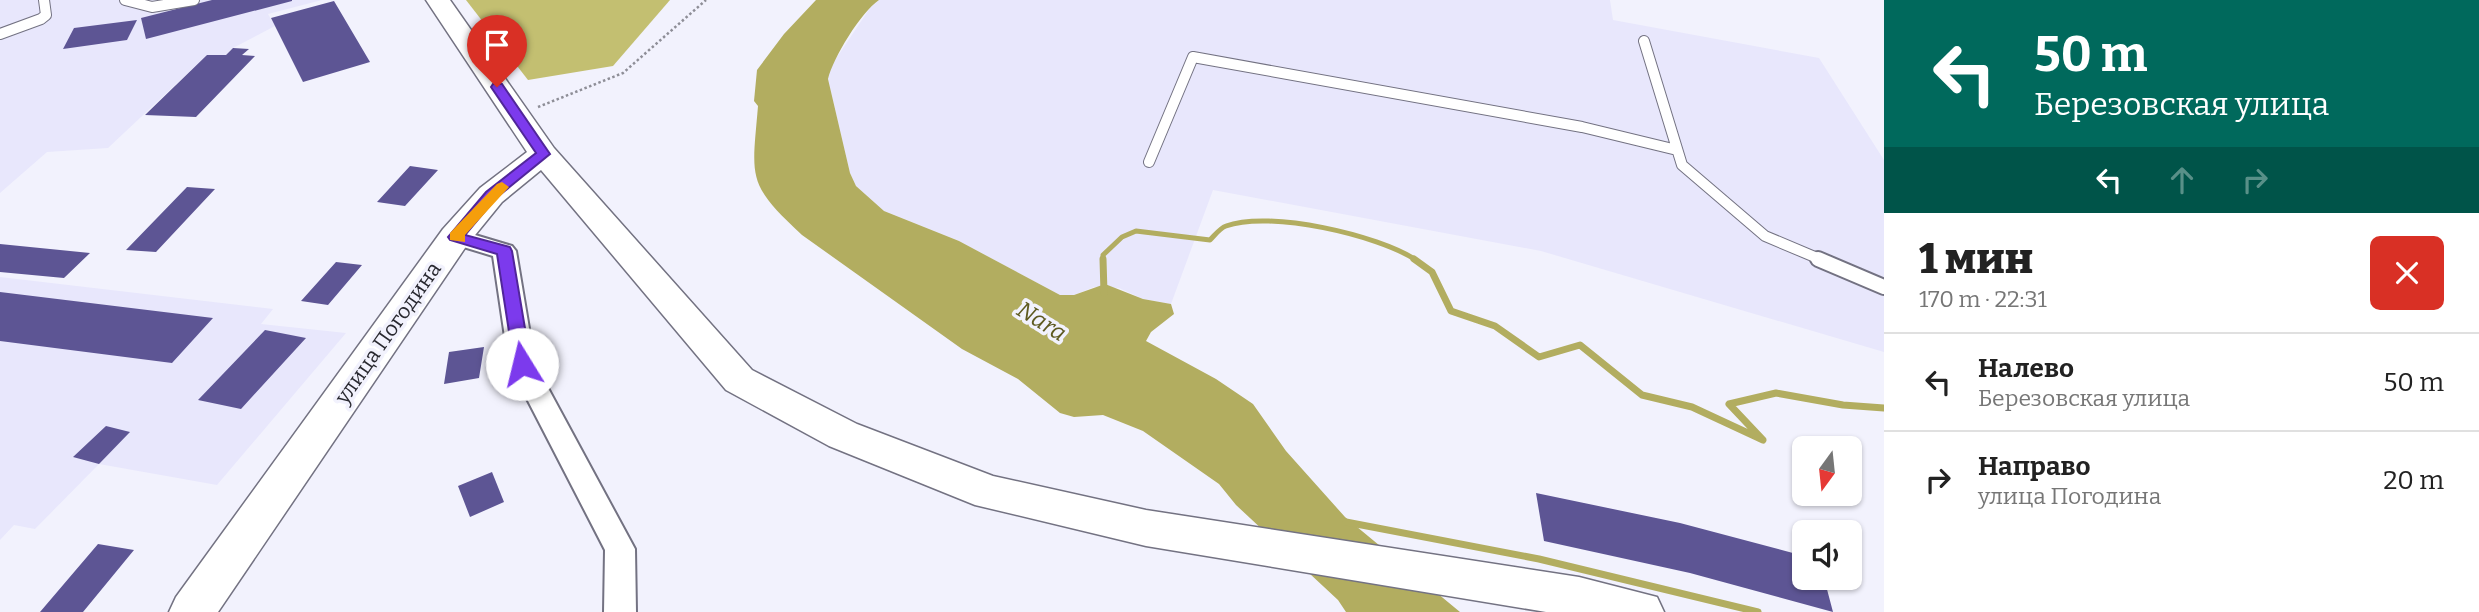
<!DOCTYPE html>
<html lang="ru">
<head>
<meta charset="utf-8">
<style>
	body { margin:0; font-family:Bitter,serif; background:#f2f2f2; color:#222; height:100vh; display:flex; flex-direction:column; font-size:26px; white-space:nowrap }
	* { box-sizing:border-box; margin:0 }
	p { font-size:23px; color:#767676 }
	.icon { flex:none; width:38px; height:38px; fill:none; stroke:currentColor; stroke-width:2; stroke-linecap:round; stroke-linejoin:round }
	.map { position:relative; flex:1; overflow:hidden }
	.details { display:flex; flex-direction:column; background:#fff; width:595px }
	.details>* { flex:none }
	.guide { background:#00695c; color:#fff; overflow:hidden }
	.needle { width:46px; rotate:195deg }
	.fabs { position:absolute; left:1792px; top:436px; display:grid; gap:14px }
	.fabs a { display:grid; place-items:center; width:70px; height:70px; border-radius:10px; background:#fff; box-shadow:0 2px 5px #0004; font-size:35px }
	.pin { position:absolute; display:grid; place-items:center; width:60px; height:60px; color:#fff; margin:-72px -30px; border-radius:50% 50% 50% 0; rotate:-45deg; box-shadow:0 0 7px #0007 }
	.pin .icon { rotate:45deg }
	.me { position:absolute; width:77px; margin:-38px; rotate:351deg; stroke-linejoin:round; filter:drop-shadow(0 0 5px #0008) }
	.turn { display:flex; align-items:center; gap:24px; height:147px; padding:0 35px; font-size:32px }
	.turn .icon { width:91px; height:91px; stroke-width:2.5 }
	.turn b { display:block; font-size:49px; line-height:60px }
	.lanes { display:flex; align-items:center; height:66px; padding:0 35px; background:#0003; justify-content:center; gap:35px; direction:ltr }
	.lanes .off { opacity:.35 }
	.round { display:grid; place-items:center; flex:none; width:74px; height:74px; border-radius:10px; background:#f2f2f2 }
	.head { display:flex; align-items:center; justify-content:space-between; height:119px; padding:0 35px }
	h1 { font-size:42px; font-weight:800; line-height:52px }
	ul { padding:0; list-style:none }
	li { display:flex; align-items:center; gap:21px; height:98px; padding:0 35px; border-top:2px solid #e0e0e0 }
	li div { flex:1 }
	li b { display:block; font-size:26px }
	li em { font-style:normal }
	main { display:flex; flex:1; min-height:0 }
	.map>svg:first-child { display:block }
	.built { fill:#e8e7fc }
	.forest { fill:#c3bf71 }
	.water { fill:#b2ad60 }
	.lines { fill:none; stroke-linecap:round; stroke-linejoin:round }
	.stream-far1 { stroke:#b2ad60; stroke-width:5 }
	.stream { stroke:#b2ad60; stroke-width:7 }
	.building { fill:#5d5594 }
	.lane-far1-casing { stroke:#737282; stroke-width:12 }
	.lane-casing { stroke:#737282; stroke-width:18 }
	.street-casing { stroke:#737282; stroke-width:4 }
	.secondary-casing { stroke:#737282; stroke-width:3 }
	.path { stroke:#8e8e97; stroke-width:2.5; stroke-dasharray:2.5 2.5; stroke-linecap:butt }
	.lane-far1 { stroke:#fff; stroke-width:10 }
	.lane { stroke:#fff; stroke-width:14 }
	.street { fill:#fff; fill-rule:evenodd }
	.secondary { fill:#fff; fill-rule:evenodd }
	.route { fill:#7c3aed; stroke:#51269a; stroke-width:2 }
	.slow { fill:#f59e0b }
	.labels { text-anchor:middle; stroke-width:7; stroke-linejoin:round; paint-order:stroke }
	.street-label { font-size:21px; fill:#292930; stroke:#f2f2fd }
	.water-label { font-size:23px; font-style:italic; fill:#5e5a21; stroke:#f2f2fd }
</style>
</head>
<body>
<main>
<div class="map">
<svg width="1884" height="612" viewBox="0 0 1884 612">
	<rect width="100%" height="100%" fill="#f2f2fd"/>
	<path class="built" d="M0,0H322L268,14L275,26L233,48L226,55H207L108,148L47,152L0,193Z
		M879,0H1610L1613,20L1819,58L1884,160V352L1541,251L1213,190L1171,304L1143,299L1119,288L1094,287L1074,295H1060L959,241L884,211L856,186L850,173L828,79L831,66L870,8Z
		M0,277L273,309L261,324L346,333L217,485L99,464L35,529L14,525L0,540Z"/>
	<path class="forest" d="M466,0H670L613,66L528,80Z"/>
	<path class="water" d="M816,0H879C861,12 833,58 828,79L850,173L856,186L884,211L959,241L1060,295H1074L1105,284L1143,299L1171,304L1174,314L1151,332L1146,341L1216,379L1253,404L1286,451L1345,517L1460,612H1346L1338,600L1236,505L1219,484L1143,431L1103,415L1074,417L1060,413L1018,379L962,349L802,235C746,183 752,179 758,106L754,101L757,70L784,34Z"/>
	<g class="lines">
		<path class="stream-far1" d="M1103,260V255L1122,237L1136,231L1210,240C1215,235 1220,228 1226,226C1270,210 1378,235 1416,260"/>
		<path class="stream" d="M1103,259L1104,293
			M1414,259L1432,272L1451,311L1495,326L1539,357L1580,345L1642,395L1692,407L1763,440L1729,404L1776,393L1843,405L1884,408
			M1346,522L1539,559L1758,612"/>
	</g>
	<path class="building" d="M212,0H292V1L146,39L141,18Z
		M334,1L370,62L303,82L271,18Z
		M137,20L127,40L63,49L74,28Z
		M233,48L249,49L242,55L255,56L196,117L145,115L207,55H226Z
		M410,166L438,170L405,206L377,202Z
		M187,187L215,189L156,252L126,250Z
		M0,244L90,253L64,278L0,272Z
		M336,262L362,265L328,305L301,301Z
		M0,292L213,318L172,363L0,341Z
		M265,330L306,338L241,409L198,400Z
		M484,347L479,378L444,384L449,352Z
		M106,426L130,432L99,464L73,457Z
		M492,472L504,502L470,517L458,486Z
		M1536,493L1680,523L1804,556V578H1824L1833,612L1690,573L1544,541Z
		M98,544L134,550L83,612H40Z"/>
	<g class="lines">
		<defs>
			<path id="lane-far1" d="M125,0L152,7L194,0
				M0,34L41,19L46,15L44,0
				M1644,41L1682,165L1765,236L1822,260
				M1149,162L1193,57L1582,127L1677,150"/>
			<path id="lane" d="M1818,259L1884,287"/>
			<path id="street" d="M455,229L512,246L516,251L535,364L635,549L636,612H604L605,550L509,364L493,256L447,242L444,237L447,232Z"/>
			<path id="secondary" d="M426,0H450L554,148L752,370L857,424L993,476L1146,510L1579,577L1657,597L1664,612H1546L1146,546L975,505L829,446L726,390L541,170L502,202L467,245L218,612H169L176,597L443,229L480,188L527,152Z"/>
		</defs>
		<use href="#lane-far1" class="lane-far1-casing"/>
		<use href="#lane" class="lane-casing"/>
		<use href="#street" class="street-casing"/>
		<use href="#secondary" class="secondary-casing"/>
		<path class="path" d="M538,107L623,73L706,0"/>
		<use href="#lane-far1" class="lane-far1"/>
		<use href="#lane" class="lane"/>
		<use href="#street" class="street"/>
		<use href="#secondary" class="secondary"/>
	</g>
	<path class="route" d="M493,84H502L550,154L496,198L465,235L510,247L512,251L531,364L522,371L514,364L497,254L450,240L448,237L486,192L536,153L491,87Z"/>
	<path class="slow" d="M502,182L509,187L465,235V242L450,240V233L497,184Z"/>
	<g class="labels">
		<g class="street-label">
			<text transform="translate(388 333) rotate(-55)" y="7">улица Погодина</text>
		</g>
		<g class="water-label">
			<text transform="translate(1042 321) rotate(32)" y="8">Nara</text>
		</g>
	</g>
</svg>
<div class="fabs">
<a><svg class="needle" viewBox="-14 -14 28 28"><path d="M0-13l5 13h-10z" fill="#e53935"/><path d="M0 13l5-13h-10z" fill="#767676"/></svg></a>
<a><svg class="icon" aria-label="sound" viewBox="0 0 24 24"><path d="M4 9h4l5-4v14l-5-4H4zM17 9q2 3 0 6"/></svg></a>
</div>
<div class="pin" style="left:497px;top:87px;background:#d93025"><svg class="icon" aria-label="arrive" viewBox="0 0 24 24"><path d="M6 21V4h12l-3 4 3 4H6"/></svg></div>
<svg class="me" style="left:522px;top:364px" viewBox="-20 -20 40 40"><circle r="19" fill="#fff"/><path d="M0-13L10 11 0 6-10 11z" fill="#7c3aed"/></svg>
</div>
<section class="details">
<div class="guide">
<div class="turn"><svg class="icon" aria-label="left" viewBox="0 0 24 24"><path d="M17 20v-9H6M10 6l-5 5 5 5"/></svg><div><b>50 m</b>Березовская улица</div></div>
<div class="lanes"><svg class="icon" aria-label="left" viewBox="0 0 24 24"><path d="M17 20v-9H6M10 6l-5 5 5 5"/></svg><svg class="icon off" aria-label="ahead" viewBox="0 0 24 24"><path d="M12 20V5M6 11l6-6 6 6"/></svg><svg class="icon off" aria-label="right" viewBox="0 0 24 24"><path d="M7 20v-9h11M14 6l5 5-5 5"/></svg></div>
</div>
<div class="head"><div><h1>1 мин</h1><p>170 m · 22:31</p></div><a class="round" style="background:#d93025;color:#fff"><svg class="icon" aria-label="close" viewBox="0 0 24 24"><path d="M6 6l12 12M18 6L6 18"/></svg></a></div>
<ul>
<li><svg class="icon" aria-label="left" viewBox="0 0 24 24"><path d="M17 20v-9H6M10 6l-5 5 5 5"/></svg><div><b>Налево</b><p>Березовская улица</p></div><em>50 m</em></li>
<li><svg class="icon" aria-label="right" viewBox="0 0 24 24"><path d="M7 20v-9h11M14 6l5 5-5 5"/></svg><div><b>Направо</b><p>улица Погодина</p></div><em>20 m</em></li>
</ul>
</section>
</main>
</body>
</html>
